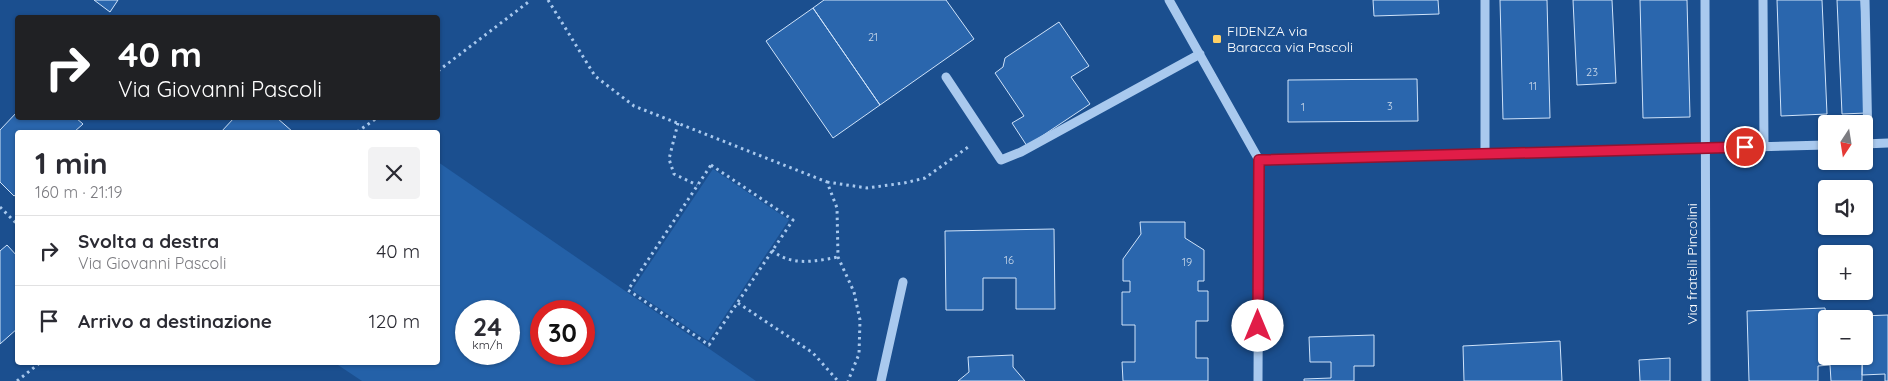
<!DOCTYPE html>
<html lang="it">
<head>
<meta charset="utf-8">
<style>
	body { margin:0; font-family:Quicksand,sans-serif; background:#f2f2f3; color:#2b2b33; height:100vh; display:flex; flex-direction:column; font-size:19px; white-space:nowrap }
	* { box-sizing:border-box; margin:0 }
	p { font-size:16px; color:#7c7c81 }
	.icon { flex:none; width:28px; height:28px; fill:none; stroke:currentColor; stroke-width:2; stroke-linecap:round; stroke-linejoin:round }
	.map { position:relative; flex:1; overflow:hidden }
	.drawer { position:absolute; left:15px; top:130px; width:425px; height:235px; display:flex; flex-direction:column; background:#fff; border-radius:5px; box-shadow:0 1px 4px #0004 }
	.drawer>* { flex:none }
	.hud { position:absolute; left:15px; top:15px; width:425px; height:105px; border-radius:5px; box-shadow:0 1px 4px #0004; background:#202124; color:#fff; overflow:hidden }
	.needle { width:32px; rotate:192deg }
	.fabs { position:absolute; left:1818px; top:115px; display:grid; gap:10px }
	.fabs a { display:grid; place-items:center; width:55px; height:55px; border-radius:5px; background:#fff; box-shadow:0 1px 4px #0004; font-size:25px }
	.speed { position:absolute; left:455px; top:300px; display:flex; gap:10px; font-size:25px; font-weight:700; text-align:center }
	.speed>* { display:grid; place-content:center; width:65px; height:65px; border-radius:50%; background:#fff; box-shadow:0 1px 4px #0004; line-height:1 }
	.speed small { font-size:12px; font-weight:400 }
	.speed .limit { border:8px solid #d22; background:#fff; color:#111 }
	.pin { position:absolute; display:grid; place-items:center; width:42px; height:42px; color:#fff; margin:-21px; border:2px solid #fff; border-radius:50%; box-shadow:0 1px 5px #0007 }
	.me { position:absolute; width:55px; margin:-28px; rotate:0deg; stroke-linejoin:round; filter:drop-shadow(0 0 4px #0008) }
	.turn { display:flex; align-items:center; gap:18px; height:105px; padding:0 20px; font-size:22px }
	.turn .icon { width:65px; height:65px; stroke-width:2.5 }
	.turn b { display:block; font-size:35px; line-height:42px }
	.round { display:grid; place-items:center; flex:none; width:52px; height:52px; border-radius:5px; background:#f2f2f3 }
	.summary { display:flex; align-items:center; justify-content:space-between; height:85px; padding:0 20px }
	h1 { font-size:30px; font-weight:700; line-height:38px }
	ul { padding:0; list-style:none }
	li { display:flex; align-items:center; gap:15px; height:70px; padding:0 20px; border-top:1px solid #e1e1e2 }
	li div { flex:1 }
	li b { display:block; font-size:19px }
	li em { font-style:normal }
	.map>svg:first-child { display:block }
	.green { fill:#2461a8; fill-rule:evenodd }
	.building { fill:#2a66ad; stroke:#cfe3fa }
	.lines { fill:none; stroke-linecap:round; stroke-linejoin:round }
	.path { stroke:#a9c9ee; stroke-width:3; stroke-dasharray:2.5 4; stroke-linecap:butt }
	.minor { stroke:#a9c9ee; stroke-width:9 }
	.route-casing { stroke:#92132f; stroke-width:12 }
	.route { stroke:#e11d48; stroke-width:9 }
	.poi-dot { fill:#ffd166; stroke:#1b4f8f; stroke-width:2 }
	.labels { text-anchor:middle; stroke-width:5; stroke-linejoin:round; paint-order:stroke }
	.number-label { font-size:11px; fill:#cad9ea }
	.poi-label { font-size:14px; fill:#fff; stroke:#1b4f8f; text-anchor:start }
	.street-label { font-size:14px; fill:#fff; stroke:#1b4f8f }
</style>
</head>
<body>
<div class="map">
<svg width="1888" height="381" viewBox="0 0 1888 381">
	<rect width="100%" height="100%" fill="#1b4f8f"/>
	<path class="green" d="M438,162L756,381H362L335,363L438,362ZM466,311H509V354H466ZM541,311H584V354H541Z
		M713,169L789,220L708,341L632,290Z"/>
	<path class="building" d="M94,0H118L110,12Z
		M824,0H946L974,39L880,105L813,8Z
		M1373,0H1438L1439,14L1374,16Z
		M1500,0H1547L1550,118L1503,119Z
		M1573,0H1612L1616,83L1577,85Z
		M1640,0H1687L1690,117L1643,118Z
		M1777,0H1822L1827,114L1781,116Z
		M1837,0H1861L1866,113L1842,114Z
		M813,8L880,105L833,138L766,41Z
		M1059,22L1089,66L1071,77L1090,104L1027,146L1012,123L1024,116L995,73L1003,67L1005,58Z
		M1417,79L1418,121L1288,122V80Z
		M18,111V118H76L83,124L74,132H18V193L14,196L0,182V130Z
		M234,118H277L293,132H221Z
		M1140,222H1185V238L1204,250V281H1198V291H1208V321H1196V358H1208V381H1123L1122,362H1135V325H1122V292H1130V281H1123V259L1141,234Z
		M1054,229L1055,309H1016V278H983V310H946L945,231Z
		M7,245L18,257V328L0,344V251Z
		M1825,308L1826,317L1860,316V319H1826V356H1862V381H1831L1830,365L1818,366V381H1749L1747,311Z
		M1888,315V381H1885V374L1862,375L1864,319H1860V316Z
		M1374,335V366H1354V381H1304V379L1331,378V362H1310L1309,337Z
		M1560,341L1562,381H1464L1463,346Z
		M1013,355V367L1025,381H958L969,372L968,357Z
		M1670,358V381H1640L1639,360Z"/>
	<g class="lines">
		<path class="path" d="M548,0L595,76L634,106L827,182L837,208L838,257L854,292L860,320L859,354L848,381
			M438,71L531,0
			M678,123L669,159L674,174L697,185
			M357,132L377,118
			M711,165L793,220L709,345L628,290Z
			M827,182L867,188L904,183L925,178L971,145
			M0,207L18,225
			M772,250C790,267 817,261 838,257
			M738,303L813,353L838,381
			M17,381L41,362"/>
		<path class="minor" d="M1169,0L1259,160L1258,381
			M1485,0V154
			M1705,0L1706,381
			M1763,0L1764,146
			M1865,0L1868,144
			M946,77L1001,160L1021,152L1200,54
			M1864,144L1888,143
			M1259,160L1826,145
			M881,381L903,282"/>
	</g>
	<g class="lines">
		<defs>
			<path id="route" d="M1258,326L1259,160L1745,147"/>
		</defs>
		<use href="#route" class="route-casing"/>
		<use href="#route" class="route"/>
	</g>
	<rect class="poi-dot" x="1212" y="34" width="10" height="10" rx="2.5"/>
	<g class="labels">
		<g class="number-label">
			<text x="873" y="41">21</text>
			<text x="1592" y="76">23</text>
			<text x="1533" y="90">11</text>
			<text x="1390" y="110">3</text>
			<text x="1303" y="111">1</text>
			<text x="1009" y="264">16</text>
			<text x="1187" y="266">19</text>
		</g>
		<g class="poi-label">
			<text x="1227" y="36">FIDENZA via<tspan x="1227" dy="16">Baracca via Pascoli</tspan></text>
		</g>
		<g class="street-label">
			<text transform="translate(1692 264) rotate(-90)" y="5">Via fratelli Pincolini</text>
		</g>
	</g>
</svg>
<div class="fabs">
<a><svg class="needle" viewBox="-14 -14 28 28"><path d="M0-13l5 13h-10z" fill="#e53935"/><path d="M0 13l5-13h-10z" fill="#7c7c81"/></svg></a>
<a><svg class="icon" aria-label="sound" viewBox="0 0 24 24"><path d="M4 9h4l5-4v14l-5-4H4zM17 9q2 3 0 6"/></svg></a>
<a>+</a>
<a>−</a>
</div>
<div class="speed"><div>24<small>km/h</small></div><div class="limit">30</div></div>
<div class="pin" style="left:1745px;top:147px;background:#d93025"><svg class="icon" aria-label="arrive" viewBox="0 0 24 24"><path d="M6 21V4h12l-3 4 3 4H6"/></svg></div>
<svg class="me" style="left:1258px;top:326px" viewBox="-20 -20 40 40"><circle r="19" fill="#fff"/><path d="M0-13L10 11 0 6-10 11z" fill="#e11d48"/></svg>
<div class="hud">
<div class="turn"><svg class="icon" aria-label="right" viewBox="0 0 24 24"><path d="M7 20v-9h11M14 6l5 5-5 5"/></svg><div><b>40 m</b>Via Giovanni Pascoli</div></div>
</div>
<section class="drawer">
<div class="summary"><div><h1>1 min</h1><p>160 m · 21:19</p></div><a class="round"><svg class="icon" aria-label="close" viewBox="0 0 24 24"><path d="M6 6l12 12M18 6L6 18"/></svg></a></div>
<ul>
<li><svg class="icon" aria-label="right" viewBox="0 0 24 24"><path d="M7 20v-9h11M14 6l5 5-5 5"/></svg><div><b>Svolta a destra</b><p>Via Giovanni Pascoli</p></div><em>40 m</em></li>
<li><svg class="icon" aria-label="arrive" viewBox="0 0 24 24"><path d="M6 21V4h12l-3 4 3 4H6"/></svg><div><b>Arrivo a destinazione</b></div><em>120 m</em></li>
</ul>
</section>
</div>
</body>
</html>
